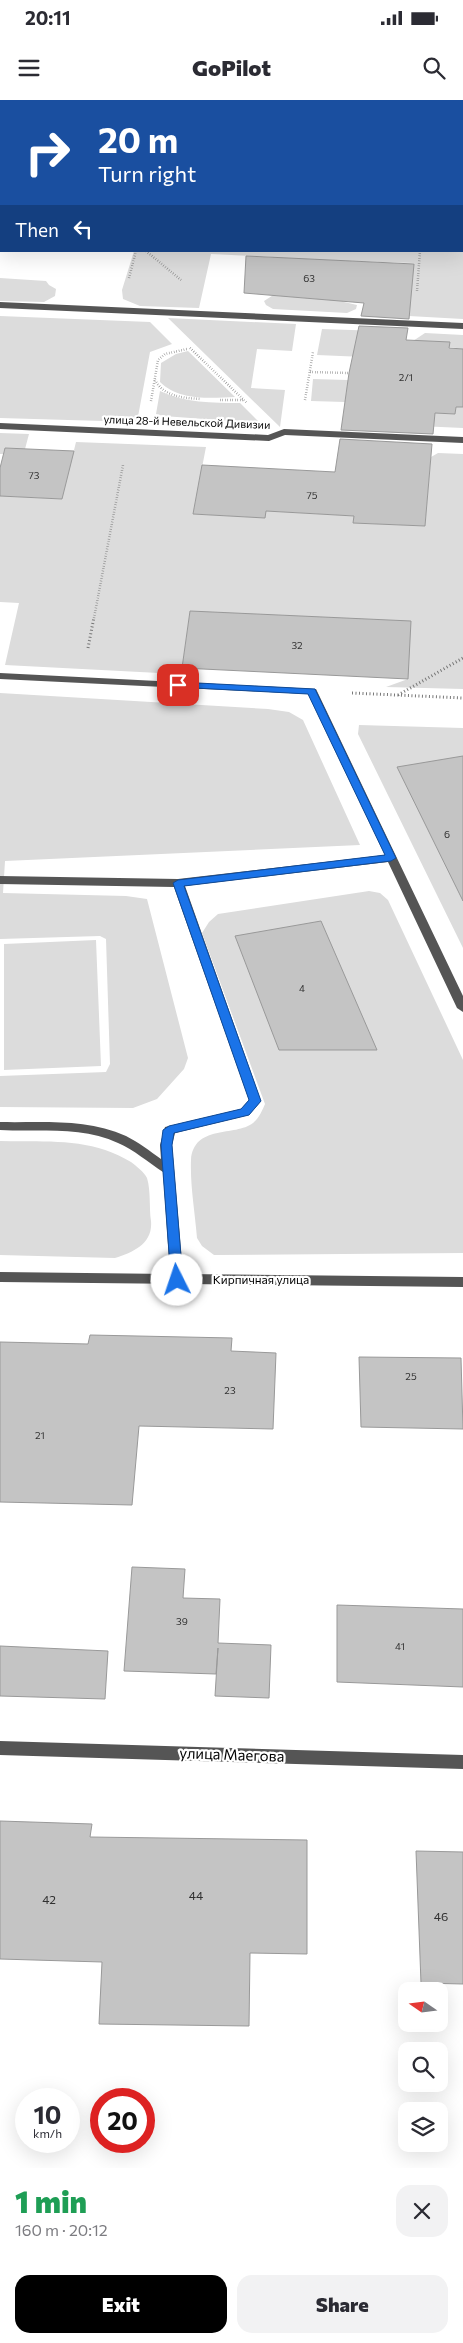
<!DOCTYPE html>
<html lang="en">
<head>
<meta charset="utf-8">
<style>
	body { margin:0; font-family:Commissioner,sans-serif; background:#f2f2f3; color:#2b2b33; height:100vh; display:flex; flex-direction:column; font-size:19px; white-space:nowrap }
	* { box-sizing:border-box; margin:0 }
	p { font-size:16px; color:#7c7c81 }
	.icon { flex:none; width:28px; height:28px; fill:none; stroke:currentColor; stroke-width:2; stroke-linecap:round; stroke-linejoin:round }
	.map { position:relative; height:2068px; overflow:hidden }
	.side { display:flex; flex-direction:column; background:#fff; flex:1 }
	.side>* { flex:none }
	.hud { position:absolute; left:0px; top:0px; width:464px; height:152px; box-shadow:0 5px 20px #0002; background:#1a4fa0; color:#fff; overflow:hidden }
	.needle { width:32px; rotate:284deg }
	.fabs { position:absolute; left:398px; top:1882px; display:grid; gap:10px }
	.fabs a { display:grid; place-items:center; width:50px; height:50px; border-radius:10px; background:#fff; box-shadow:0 5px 20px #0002; font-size:25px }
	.speed { position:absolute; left:15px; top:1988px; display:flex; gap:10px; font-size:25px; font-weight:700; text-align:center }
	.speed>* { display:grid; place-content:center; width:65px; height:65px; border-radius:50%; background:#fff; box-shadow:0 5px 20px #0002; line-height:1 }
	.speed small { font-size:12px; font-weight:400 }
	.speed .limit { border:8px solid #d22; background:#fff; color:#111 }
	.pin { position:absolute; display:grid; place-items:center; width:42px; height:42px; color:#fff; margin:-21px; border-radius:10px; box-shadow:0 2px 8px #0006 }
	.me { position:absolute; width:55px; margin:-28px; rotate:356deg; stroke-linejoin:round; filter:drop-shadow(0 0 4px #0008) }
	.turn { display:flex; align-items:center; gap:18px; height:105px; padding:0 15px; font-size:22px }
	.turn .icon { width:65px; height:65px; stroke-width:2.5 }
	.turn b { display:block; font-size:35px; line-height:42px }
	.then { display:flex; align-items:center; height:48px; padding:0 15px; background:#0003; gap:10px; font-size:19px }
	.round { display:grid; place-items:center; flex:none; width:52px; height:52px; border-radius:15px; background:#f2f2f3 }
	.summary { display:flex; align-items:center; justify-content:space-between; height:85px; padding:0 15px }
	h1 { font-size:30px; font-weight:800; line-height:38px; color:#1e9e55 }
	.button { display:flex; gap:10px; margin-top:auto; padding:10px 15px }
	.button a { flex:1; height:58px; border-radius:15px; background:#000; color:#fff; font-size:20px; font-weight:800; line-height:58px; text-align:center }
	.button a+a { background:#f2f2f3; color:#2b2b33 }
	.status { display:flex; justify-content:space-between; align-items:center; height:35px; padding:0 25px; background:#fff; direction:ltr }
	.status svg { height:14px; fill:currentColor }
	header { display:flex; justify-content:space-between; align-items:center; height:65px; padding:0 15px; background:#fff; font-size:22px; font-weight:800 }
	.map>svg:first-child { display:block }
	.green { fill:#dcdcdc }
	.building { fill:#c4c4c4; stroke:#999 }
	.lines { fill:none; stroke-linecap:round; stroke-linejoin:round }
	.path-far1 { stroke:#777; stroke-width:2.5; stroke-dasharray:0.5 2; stroke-linecap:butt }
	.path { stroke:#777; stroke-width:3; stroke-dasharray:1 2.5; stroke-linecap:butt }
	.minor { fill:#555; fill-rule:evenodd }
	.route { fill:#1a73e8; stroke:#114b97 }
	.labels { text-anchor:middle; stroke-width:4.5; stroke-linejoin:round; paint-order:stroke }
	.number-label { font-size:10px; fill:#313131 }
	.far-street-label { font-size:11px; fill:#000; stroke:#fff }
	.street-label { font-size:12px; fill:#000; stroke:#fff }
	.near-number-label { font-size:12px; fill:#313131 }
	.near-street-label { font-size:15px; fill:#000; stroke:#fff }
</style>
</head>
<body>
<div class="status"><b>20:11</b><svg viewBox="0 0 49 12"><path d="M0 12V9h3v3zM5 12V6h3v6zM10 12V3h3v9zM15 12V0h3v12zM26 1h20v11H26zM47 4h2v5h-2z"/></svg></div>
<header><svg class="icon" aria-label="menu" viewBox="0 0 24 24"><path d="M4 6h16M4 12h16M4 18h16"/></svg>GoPilot<svg class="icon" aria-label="search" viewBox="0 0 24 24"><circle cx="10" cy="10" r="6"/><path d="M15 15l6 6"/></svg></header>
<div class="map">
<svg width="463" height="2068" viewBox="0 0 463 2068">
	<rect width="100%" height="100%" fill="#fff"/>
	<path class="green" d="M463,150V219L409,216L414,163L352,161L350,166L272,162L273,157L211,154L199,208L140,206L123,199L122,190L134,151Z
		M0,178L46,181L49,185L56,189L55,196L44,202L0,201Z
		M275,194L340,197L344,202L357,205L356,209L347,213L273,209L266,205L264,201Z
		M0,216L150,222L172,244L150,252L137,322L0,318Z
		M168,218L296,224L292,251L257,249L251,288L285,290L280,327Z
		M322,229L381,231L364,257L317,255Z
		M425,233L463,235V249L413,241Z
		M188,251L235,297C210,298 179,301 160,282L161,263L176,254Z
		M313,279L348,280L345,302L311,301Z
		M160,291C185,303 212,303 240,303L260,323L163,316L156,314Z
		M456,307H463V328L374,324L376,310L455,314Z
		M0,333L29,334L25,349L5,348L3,354H0Z
		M76,342L206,347L193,414L264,418L266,411L354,416V423L425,426L431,357L438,353L463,354V589L386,587L408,579L190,511L182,568L159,573L5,565L19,503L0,502V396L62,399Z
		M0,593L268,609L289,612L303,620L360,745L5,761L3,793L126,796L147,799L188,958L184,969L157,999L133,1008L0,1007V976L106,972L110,964L106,839L100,836L0,839Z
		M359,625L463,628V848L358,634Z
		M369,791L380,793L388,800L463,960V1153L214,1155L202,1146L197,1138C195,1113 190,1085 191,1060C194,1024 235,1037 253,1023C259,1018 262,1011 265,1004L202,833L209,822L218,814Z
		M96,840L101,966L4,970V844Z
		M0,1041C45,1042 91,1037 131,1062C136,1066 144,1072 147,1078C151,1091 149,1108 151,1121C153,1143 134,1152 115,1158L0,1155Z"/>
	<path class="building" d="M246,156L414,164L409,219L361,216L364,203L244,193Z
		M359,226L408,228L406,240L450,242L449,248L463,249V307H456L455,314L435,313L433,334L341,330L349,273Z
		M340,339L432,344L425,426L353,423L354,416L266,411L265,418L193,414L202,365L335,372Z
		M5,348L74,351L62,399L0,396V368Z
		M190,511L411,521L408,579L182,568Z
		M463,656V801L397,667Z
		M321,821L377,950H279L235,836Z
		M90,1235L232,1238L231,1251L276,1253L273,1329L139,1326L132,1405L0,1402V1242L88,1244Z
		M359,1257L461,1258L463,1329L361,1327Z
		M132,1467L185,1469L183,1498L220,1499L218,1543L271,1545L269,1598L215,1596L218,1548L216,1574L124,1571Z
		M337,1505L463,1509V1587L337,1582Z
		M0,1546L108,1551L105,1599L0,1596Z
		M0,1721L92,1724L90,1737L307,1740V1854L250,1853L249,1926L99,1924L102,1862L0,1859Z
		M416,1751L463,1752V1884L421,1883Z"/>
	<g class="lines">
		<path class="path-far1" d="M146,151L181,180
			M129,178L136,151
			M417,191L420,151
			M190,248L247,303
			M310,272L349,273
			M155,280C164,297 184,298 201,299
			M220,300H244
			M305,300L313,252
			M151,301L158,260L165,254L187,249
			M94,518L123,365"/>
		<path class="path" d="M88,548L94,517
			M352,593L463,598
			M398,595L463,558"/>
		<path class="minor" d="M0,92H1V96H0Z
			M462,132H463V138H462Z
			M0,202L463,223V229L0,208Z
			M0,323L268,335L284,329L463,337V343L285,335L269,341L0,329Z
			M0,573L316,589L463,896V912L457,908L388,762L185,786L261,1001L249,1015L175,1033L172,1045L183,1174L463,1177V1187L0,1182V1172L170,1174L163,1072C148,1062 134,1050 118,1043C82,1026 38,1032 0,1030V1022C42,1023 86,1018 126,1036C138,1042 150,1051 161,1059L160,1045L165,1027L241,1009L249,1000L174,787L0,784V776L178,779L385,755L308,594L0,579Z
			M0,1641L463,1655V1669L0,1655Z"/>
	</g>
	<path class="route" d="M178,582L315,589L396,758L391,761L184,786L261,1001L249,1015L174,1033L172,1045L183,1180L177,1184L171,1180L161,1045L163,1030L169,1026L241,1009L249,1000L173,783L178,780L385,755L308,594L175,587V583Z"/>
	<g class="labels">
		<g class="number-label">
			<text x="309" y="182">63</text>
			<text x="406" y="281">2/1</text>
			<text x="34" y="379">73</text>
			<text x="312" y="399">75</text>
			<text x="297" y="549">32</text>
			<text x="447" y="738">6</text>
			<text x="302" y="892">4</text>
			<text x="411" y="1280">25</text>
			<text x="230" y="1294">23</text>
			<text x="40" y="1339">21</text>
			<text x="182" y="1525">39</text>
			<text x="400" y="1550">41</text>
		</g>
		<g class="far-street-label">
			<text transform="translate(187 322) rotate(2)" y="4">улица 28-й Невельской Дивизии</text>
		</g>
		<g class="street-label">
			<text x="261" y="1184">Кирпичная улица</text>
		</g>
		<g class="near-number-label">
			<text x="196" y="1800">44</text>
			<text x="49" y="1804">42</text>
			<text x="441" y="1821">46</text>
		</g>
		<g class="near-street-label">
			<text transform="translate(232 1655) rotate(2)" y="5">улица Маегова</text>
		</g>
	</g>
</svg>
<div class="fabs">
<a><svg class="needle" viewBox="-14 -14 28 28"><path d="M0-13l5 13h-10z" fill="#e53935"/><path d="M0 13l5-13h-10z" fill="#7c7c81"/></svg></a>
<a><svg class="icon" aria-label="search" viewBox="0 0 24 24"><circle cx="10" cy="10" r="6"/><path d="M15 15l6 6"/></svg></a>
<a><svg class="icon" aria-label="layers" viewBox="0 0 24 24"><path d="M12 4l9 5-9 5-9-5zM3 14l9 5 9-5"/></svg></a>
</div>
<div class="speed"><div>10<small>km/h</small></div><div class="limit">20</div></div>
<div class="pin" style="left:178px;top:585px;background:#d93025"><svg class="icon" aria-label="arrive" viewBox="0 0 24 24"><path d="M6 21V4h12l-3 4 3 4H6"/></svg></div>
<svg class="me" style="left:177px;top:1180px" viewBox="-20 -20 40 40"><circle r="19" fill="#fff"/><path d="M0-13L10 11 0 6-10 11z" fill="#1a73e8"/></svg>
<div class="hud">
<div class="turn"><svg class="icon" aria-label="right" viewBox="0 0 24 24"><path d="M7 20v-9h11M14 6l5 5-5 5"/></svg><div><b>20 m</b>Turn right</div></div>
<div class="then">Then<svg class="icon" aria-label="left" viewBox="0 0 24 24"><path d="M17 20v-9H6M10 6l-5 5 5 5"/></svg></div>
</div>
</div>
<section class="side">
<div class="summary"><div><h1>1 min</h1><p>160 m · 20:12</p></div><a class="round"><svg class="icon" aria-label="close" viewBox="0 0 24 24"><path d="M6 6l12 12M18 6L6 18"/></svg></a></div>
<div class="button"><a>Exit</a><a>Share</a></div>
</section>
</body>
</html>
